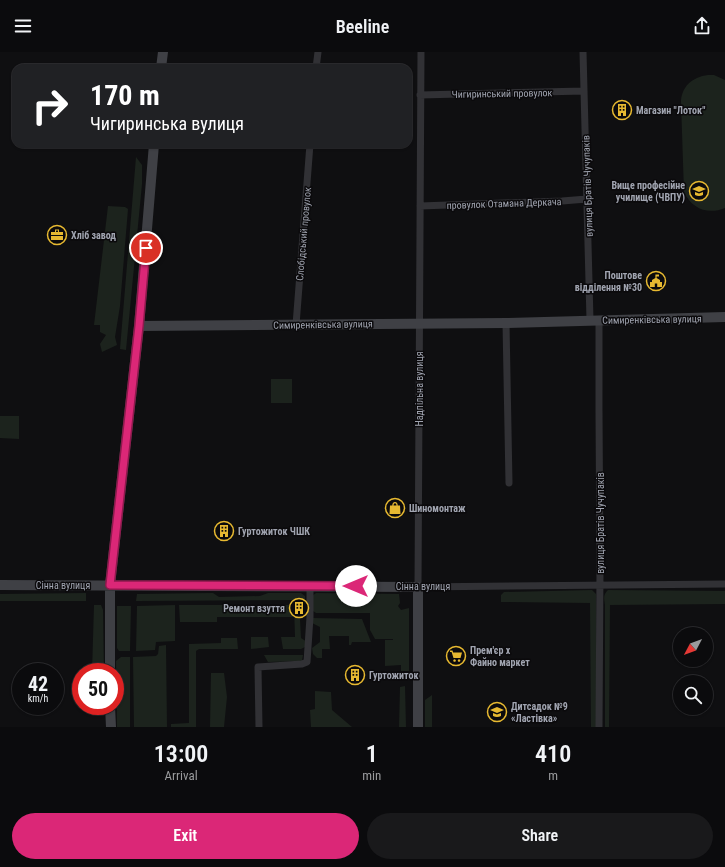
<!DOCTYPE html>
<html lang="en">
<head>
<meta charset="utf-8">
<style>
	body { margin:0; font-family:"Roboto Condensed",sans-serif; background:#19191b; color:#f1f3f6; height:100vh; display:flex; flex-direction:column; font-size:15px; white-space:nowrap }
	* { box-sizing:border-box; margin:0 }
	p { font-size:13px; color:#9a9b9d }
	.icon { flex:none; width:22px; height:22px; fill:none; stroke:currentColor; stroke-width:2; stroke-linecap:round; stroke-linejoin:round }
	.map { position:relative; height:675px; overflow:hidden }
	.panel { display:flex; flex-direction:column; background:#0b0b0d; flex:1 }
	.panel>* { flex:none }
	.top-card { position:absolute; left:12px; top:12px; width:400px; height:84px; border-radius:12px; box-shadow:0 1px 3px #0004,0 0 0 1px #2b2b2e; background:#202124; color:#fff; overflow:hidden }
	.needle { width:26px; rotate:229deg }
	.fabs { position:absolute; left:673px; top:575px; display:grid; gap:8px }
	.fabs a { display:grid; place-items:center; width:40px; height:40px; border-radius:50%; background:#0b0b0d; box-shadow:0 1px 3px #0004,0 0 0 1px #2b2b2e; font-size:20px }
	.speed { position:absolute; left:12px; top:611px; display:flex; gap:8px; font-size:20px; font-weight:700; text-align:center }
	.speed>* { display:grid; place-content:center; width:52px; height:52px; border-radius:50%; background:#0b0b0d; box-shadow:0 1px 3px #0004,0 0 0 1px #2b2b2e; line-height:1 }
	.speed small { font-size:10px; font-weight:400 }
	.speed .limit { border:6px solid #d22; background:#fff; color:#111 }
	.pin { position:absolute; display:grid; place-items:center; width:34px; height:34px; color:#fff; margin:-17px; border:2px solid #fff; border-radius:50%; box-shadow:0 1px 4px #0007 }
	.me { position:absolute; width:44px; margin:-22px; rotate:270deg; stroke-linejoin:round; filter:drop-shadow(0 0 3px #0008) }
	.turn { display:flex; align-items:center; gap:14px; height:84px; padding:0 12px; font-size:18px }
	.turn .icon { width:52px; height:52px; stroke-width:2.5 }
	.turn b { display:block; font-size:28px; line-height:34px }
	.eta { display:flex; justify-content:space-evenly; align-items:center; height:68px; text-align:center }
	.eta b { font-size:24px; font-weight:600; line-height:28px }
	.cta { display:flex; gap:8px; margin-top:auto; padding:8px 12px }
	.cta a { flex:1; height:46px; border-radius:24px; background:#db2777; color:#fff; font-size:16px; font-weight:600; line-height:46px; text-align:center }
	.cta a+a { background:#19191b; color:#f1f3f6 }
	header { display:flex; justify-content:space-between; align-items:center; height:52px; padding:0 12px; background:#0b0b0d; font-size:18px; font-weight:600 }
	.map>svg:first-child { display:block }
	.green { fill:#1c231d }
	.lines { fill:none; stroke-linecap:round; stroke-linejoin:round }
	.street { stroke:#313135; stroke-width:7 }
	.secondary { stroke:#3f4045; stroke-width:10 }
	.route-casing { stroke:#8e194d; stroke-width:10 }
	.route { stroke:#db2777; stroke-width:7 }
	.labels { text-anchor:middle; stroke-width:3; stroke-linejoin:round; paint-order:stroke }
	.street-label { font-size:10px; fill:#a1a5b1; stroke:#0b0a0c }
	.poi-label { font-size:10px; font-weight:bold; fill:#a1a5b1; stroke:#0b0a0c; text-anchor:start }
</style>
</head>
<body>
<header><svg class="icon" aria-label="menu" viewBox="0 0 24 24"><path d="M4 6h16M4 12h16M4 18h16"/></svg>Beeline<svg class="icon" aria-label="share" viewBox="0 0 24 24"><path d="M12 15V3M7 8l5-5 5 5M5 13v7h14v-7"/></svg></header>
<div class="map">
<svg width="725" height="675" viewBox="0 0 725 675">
	<rect width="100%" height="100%" fill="#0f0f11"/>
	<path class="green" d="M708,23H714L725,28V156C708,163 692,157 684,140L681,51C681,35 692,25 708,23Z
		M136,105L142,113V132L126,298L120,297Z
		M108,154L125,155L128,157L120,254L115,285L117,293L102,300L100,292L106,283L100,280V273H94Z
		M271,327H292V351H271Z
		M0,364H19V387L0,386Z
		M592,538L596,542V675H591L590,551L501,550V543L504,540Z
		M608,538L725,539V552L610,553L609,675H605V553C604,546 603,543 608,538Z
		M86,541V549H0V542Z
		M213,541L219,545L260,544L268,541H301L305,544V548L136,549L137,542Z
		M316,541L399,542L400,551L398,554L401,558L409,556V619H401V613L385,614V588H393V587H375L370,578V561H316L313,559L312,544Z
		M94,553H101L103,558L104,620H92Z
		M175,553V589L156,590L155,598L136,599L137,554Z
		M179,553H292L293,565H217V570H180Z
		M117,554H131L130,599H119L117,596Z
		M294,554H308V562L300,567L301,586L307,590L305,595L301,597H283L281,585H295Z
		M313,566L362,567L371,590H352L351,593H349V584H329L330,597H322V606H317L313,602L312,596L320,590V575L312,571Z
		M251,585H268L269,595L251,597Z
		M221,586H237L238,597H199L196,599V675H171V672L189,671V592L221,591Z
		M166,593L167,675H134L133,605L156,604L158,602L159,594Z
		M264,603H303L302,609L268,610Z
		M121,605H130V675H117L116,609Z
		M211,621H224L227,645L224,675H210Z
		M405,634L406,675H399L400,635Z
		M315,639L331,640L332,658L352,675H311L310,658L315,657Z
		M432,643V675H425V648Z"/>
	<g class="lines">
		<path class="street" d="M421,0L418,535L725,532
			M583,0L590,268
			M316,16L318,0
			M420,43L584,39
			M420,154L562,149L587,147
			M506,271L509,431
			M296,273L310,92
			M259,675L258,615L302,612L307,610L310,565V534
			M599,675L600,519L599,359V268"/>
		<path class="secondary" d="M161,16L163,0
			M139,274L506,271L725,265
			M0,533L418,535V675
			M110,620V533L139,274L154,92
			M110,654L111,675"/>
	</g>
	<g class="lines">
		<defs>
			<path id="route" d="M146,196L139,274L110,533L356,534"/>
		</defs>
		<use href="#route" class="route-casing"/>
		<use href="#route" class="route"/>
	</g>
	<defs>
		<symbol id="building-ring" viewBox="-11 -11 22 22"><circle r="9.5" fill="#0b0a0c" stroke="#e7b931" stroke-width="1.5"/><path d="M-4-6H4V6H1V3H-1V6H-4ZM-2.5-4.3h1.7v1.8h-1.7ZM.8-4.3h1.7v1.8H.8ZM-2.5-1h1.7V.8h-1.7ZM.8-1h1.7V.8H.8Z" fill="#e7b931"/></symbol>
		<symbol id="university-ring" viewBox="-11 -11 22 22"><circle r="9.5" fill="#0b0a0c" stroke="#e7b931" stroke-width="1.5"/><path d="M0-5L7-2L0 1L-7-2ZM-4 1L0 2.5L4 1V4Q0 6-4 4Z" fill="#e7b931"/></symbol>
		<symbol id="office-ring" viewBox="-11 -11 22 22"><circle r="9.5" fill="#0b0a0c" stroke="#e7b931" stroke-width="1.5"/><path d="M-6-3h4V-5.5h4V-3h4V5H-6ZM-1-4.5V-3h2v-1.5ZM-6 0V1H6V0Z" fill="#e7b931"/></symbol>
		<symbol id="civic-ring" viewBox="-11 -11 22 22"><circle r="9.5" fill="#0b0a0c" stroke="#e7b931" stroke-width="1.5"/><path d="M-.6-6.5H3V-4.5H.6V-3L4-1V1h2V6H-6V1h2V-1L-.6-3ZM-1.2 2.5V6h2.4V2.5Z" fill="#e7b931"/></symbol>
		<symbol id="shop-ring" viewBox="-11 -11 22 22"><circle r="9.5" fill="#0b0a0c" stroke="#e7b931" stroke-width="1.5"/><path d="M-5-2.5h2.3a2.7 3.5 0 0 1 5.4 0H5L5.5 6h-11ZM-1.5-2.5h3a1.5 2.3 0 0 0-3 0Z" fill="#e7b931"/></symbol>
		<symbol id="supermarket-ring" viewBox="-11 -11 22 22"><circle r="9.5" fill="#0b0a0c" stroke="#e7b931" stroke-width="1.5"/><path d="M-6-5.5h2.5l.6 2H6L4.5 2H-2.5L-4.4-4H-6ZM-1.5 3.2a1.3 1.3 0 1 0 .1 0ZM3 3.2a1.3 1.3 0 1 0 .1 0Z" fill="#e7b931"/></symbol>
		<symbol id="school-ring" viewBox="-11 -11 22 22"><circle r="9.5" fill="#0b0a0c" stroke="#e7b931" stroke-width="1.5"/><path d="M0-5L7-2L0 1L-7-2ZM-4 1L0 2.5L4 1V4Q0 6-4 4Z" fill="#e7b931"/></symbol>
	</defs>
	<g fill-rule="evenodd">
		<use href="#building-ring" x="611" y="47" width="22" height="22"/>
		<use href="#university-ring" x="688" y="128" width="22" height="22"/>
		<use href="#office-ring" x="46" y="172" width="22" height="22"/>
		<use href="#civic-ring" x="645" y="218" width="22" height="22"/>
		<use href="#shop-ring" x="384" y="445" width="22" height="22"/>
		<use href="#building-ring" x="213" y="468" width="22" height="22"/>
		<use href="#building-ring" x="288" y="545" width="22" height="22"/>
		<use href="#supermarket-ring" x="445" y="593" width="22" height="22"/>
		<use href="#building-ring" x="344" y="612" width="22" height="22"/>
		<use href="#school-ring" x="486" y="649" width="22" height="22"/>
	</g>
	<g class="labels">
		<g class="street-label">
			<text transform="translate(502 41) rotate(-1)" y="4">Чигиринський провулок</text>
			<text transform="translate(587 134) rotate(-92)" y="4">вулиця Братів Чучупаків</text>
			<text transform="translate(504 151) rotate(-2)" y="4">провулок Отамана Деркача</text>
			<text transform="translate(303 182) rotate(-85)" y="4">Слобідський провулок</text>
			<text transform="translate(652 267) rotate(-1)" y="4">Симиренківська вулиця</text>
			<text transform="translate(323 272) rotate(-1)" y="4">Симиренківська вулиця</text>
			<text transform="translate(419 337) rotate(-90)" y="4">Надпільна вулиця</text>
			<text transform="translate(600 471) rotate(-90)" y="4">вулиця Братів Чучупаків</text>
			<text x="63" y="537">Сінна вулиця</text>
			<text x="423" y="538">Сінна вулиця</text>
		</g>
		<g class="poi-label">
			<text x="636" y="62">Магазин "Лоток"</text>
			<text x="685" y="137" text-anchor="end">Вище професійне<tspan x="685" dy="12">училище (ЧВПУ)</tspan></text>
			<text x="71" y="187">Хліб завод</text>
			<text x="642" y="227" text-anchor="end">Поштове<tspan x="642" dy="12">відділення №30</tspan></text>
			<text x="409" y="460">Шиномонтаж</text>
			<text x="238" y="483">Гуртожиток ЧШК</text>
			<text x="285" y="560" text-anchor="end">Ремонт взуття</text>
			<text x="470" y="602">Прем'єр х<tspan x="470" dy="12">Файно маркет</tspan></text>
			<text x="369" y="627">Гуртожиток</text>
			<text x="511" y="658">Дитсадок №9<tspan x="511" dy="12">«Ластівка»</tspan></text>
		</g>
	</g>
</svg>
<div class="fabs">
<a><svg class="needle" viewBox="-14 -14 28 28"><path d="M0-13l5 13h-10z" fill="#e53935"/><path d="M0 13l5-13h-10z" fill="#9a9b9d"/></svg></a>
<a><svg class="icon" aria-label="search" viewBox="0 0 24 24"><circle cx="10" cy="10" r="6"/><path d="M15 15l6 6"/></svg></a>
</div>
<div class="speed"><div>42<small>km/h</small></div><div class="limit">50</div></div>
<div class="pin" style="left:146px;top:196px;background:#d93025"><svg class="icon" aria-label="arrive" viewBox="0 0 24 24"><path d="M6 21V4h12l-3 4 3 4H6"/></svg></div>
<svg class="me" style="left:356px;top:534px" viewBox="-20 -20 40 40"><circle r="19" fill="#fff"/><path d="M0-13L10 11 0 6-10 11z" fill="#db2777"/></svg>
<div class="top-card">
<div class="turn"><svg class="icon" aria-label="right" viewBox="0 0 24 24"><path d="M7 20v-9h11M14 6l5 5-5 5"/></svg><div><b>170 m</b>Чигиринська вулиця</div></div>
</div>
</div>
<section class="panel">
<div class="eta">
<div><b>13:00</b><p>Arrival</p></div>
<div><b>1</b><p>min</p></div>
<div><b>410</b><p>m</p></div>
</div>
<div class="cta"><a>Exit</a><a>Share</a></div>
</section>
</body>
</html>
